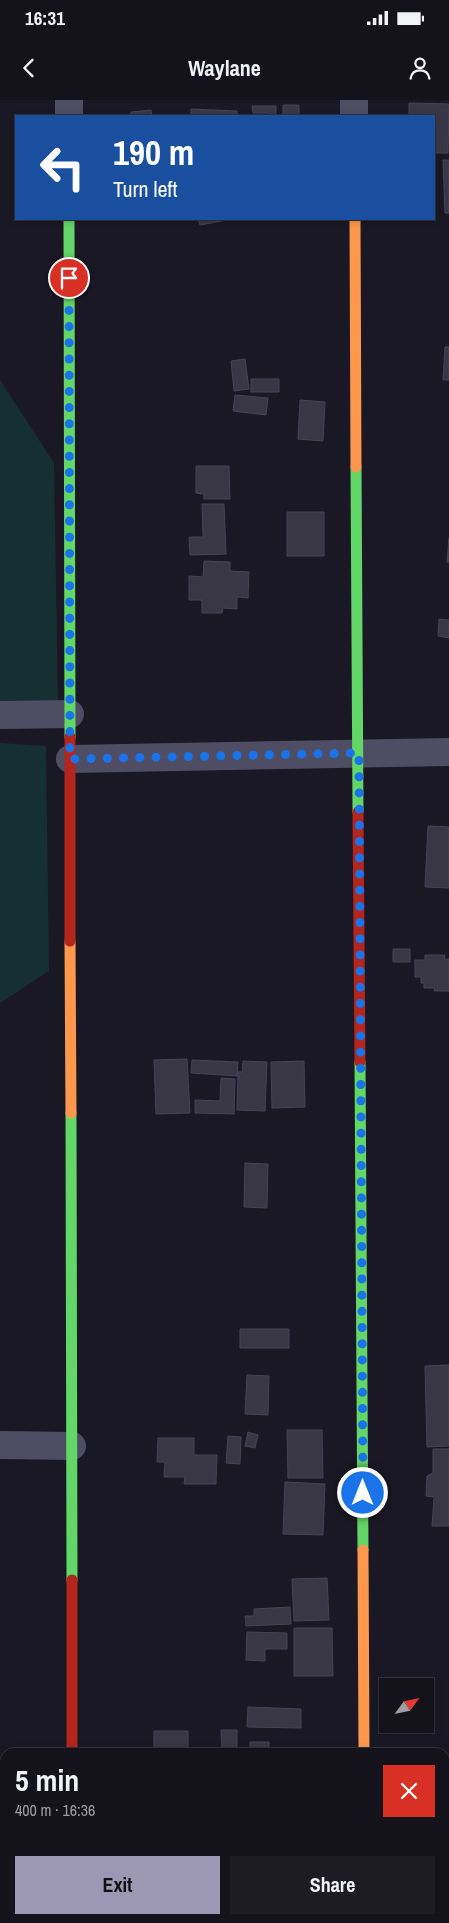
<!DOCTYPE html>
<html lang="en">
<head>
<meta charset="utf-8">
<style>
	body { margin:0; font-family:"Archivo Narrow",sans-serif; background:#1d1b24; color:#f1f3f6; height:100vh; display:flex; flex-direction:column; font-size:19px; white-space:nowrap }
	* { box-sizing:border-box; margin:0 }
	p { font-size:16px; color:#9d9ea3 }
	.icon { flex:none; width:28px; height:28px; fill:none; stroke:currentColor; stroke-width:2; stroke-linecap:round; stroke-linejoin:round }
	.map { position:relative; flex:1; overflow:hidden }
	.drawer { position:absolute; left:0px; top:1648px; width:450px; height:176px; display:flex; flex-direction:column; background:#14121b; border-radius:15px 15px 0 0; box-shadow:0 2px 8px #0003,0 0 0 1px #33323a }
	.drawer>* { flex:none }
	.hud { position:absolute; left:15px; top:15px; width:420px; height:105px; border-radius:0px; box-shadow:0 2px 8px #0003,0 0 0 1px #33323a; background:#1a4fa0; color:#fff; overflow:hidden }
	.needle { width:32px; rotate:57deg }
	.controls { position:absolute; left:379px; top:1578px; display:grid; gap:10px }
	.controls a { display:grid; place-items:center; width:55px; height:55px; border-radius:0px; background:#14121b; box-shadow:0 2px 8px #0003,0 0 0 1px #33323a; font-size:25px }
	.pin { position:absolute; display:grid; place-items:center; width:42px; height:42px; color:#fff; margin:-21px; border:2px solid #fff; border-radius:50%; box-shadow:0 1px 5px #0007 }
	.me { position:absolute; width:55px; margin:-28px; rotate:0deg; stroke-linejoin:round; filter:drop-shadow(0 0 4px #0008) }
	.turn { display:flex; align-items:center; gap:18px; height:105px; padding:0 15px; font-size:22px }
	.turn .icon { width:65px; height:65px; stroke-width:2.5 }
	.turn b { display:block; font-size:35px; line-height:42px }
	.round { display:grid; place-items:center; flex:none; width:52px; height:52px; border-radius:0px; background:#1d1b24 }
	.overview { display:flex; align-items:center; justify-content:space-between; height:85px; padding:0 15px }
	h1 { font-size:30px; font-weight:700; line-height:38px }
	.primary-button { display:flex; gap:10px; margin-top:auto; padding:10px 15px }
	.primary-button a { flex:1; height:58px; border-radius:0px; background:#9c97b2; color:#111; font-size:20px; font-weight:700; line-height:58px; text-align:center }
	.primary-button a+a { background:#1d1b24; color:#f1f3f6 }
	.status { display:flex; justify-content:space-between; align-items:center; height:35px; padding:0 25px; background:#14121b; direction:ltr }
	.status svg { height:14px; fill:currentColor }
	header { display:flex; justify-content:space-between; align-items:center; height:65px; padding:0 15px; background:#14121b; font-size:22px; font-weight:700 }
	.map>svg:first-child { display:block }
	.green { fill:#162f32 }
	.building { fill:#393646; stroke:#484358 }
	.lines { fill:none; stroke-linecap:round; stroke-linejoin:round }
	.street { stroke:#4f4d64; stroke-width:28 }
	.fast { stroke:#63d668; stroke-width:11 }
	.slow { stroke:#ff974d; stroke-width:11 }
	.jam { stroke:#b3261e; stroke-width:11 }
	.route { stroke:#1a73e8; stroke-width:9; stroke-dasharray:0 16.2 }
</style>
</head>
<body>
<div class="status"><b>16:31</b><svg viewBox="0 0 49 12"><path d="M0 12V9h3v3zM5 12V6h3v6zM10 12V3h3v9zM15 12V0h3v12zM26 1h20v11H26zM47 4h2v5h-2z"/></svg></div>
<header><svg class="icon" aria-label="back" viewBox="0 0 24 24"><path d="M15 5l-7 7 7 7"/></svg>Waylane<svg class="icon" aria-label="person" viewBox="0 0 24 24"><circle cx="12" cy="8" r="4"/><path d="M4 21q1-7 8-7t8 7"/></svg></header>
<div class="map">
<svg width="449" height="1823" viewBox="0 0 449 1823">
	<rect width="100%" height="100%" fill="#1a1824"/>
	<path class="green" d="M0,280L54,363L58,603H0Z
		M0,643L46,646L49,871L0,903Z"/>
	<path class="building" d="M409,3L449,4L448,53H434V16H409Z
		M283,5H299V16H283Z
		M252,6H276V16H269V13H253Z
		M191,9L237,11V16H191Z
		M151,10L152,16H131V12Z
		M443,60H449V113H445Z
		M198,119H222V121L200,125Z
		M445,247H449V280H443Z
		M245,259L249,289L234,291L231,261Z
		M251,279H279V292H251Z
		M235,295L268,298L266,315L233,311Z
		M300,300L325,302L323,341L298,339Z
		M196,366H229L230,399H204V394L196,393Z
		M202,404H224L226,454L190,455L189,437H203Z
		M287,412H324V456H287Z
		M449,438V462H447Z
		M204,461L230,462V471L249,472L248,498L237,497V509L223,508L222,513H202V500H189V476L203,477Z
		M439,519L449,520V538L438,536Z
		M428,726L449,727V788L425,787Z
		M393,849H410V862H393Z
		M425,855H445L444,859H449V891H434L435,888H424V883H421V877H415V860H425Z
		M187,959L190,1013L156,1014L154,960Z
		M192,960L238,962L237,976L191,973Z
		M243,961L267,962L265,1011L237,1010L238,972H242Z
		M304,961L305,1007L272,1008L271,962Z
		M221,978L235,979L234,1014L195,1013V1000L220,1001Z
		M245,1063L268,1064L267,1108L244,1107Z
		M240,1229H289V1248H240Z
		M449,1265V1346L427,1347L425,1266Z
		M247,1275L269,1276L268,1315L245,1314Z
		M287,1330H322L323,1378H288Z
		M248,1332L258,1335L255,1348L245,1346Z
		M228,1336L241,1337L240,1364L226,1363Z
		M158,1338H194V1355H217L216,1384H184L185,1377H164L165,1362H157Z
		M433,1349H449V1426H432L434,1397L426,1396L427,1376L433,1373Z
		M285,1382L325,1384L323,1435L283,1434Z
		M327,1478L329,1520L294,1521L292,1479Z
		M290,1507L291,1524L246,1526L245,1516H254V1509Z
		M294,1528H332L333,1576H294Z
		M247,1532L287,1533V1549H265V1561L246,1560Z
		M248,1607L301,1609V1628L247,1627Z
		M221,1630H237V1652H222Z
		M154,1631H188V1652H154Z
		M250,1642H269V1652H250Z
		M445,1815L449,1816V1823H443Z
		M193,1819H221V1821L193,1820Z
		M274,1819H288V1823H274Z"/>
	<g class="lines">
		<path class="street" d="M69,0V16
			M354,0V16
			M0,615L70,614
			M70,659L449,652
			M0,1345L72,1346
			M445,1699H449
			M72,1819V1823"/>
		<path class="fast" d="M69,119L70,637
			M356,367L358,712
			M360,962L363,1450
			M71,1013L72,1480"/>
		<path class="slow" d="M355,119L356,367
			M70,841L71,1013
			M363,1450L364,1652"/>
		<path class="jam" d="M70,637V841
			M358,712L360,962
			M72,1480V1652"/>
	</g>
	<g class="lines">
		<path class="route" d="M69,178L70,659L359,653L363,1393"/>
	</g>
</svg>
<div class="controls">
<a><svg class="needle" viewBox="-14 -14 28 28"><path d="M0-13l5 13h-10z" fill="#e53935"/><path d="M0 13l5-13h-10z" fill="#9d9ea3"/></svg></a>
</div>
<div class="pin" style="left:69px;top:178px;background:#d93025"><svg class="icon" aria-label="arrive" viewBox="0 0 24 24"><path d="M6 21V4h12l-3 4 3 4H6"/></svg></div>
<svg class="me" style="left:363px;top:1393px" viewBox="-20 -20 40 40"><circle r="17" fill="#1a73e8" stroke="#fff" stroke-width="3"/><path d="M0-11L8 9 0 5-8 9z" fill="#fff"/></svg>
<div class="hud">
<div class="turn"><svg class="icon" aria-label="left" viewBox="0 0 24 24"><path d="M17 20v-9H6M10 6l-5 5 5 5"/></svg><div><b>190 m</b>Turn left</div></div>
</div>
<section class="drawer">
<div class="overview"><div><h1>5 min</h1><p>400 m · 16:36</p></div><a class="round" style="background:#d93025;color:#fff"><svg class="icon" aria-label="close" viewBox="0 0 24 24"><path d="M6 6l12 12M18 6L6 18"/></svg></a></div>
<div class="primary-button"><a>Exit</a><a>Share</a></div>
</section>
</div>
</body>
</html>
